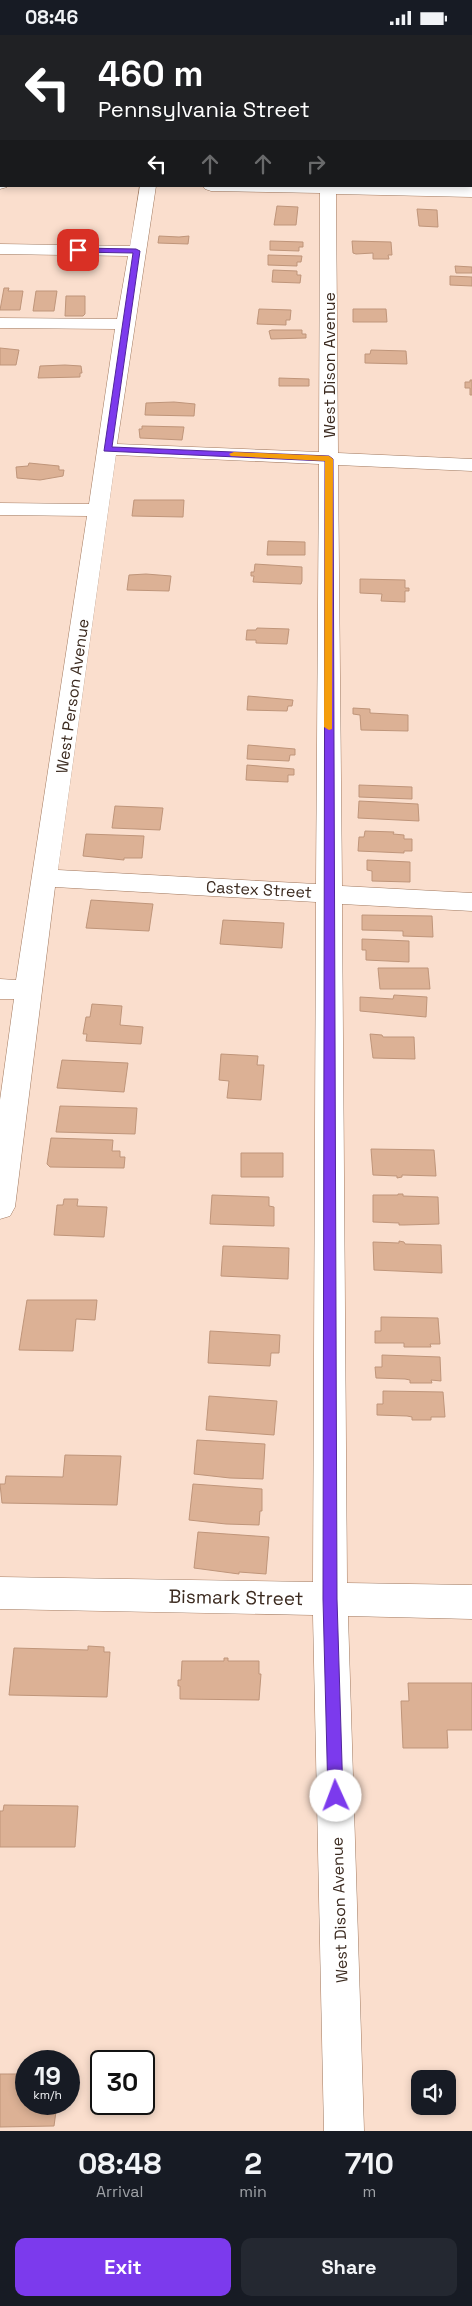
<!DOCTYPE html>
<html lang="en">
<head>
<meta charset="utf-8">
<style>
	body { margin:0; font-family:"Space Grotesk",sans-serif; background:#242831; color:#f1f3f6; height:100vh; display:flex; flex-direction:column; font-size:19px; white-space:nowrap }
	* { box-sizing:border-box; margin:0 }
	p { font-size:16px; color:#9ea1a6 }
	.icon { flex:none; width:28px; height:28px; fill:none; stroke:currentColor; stroke-width:2; stroke-linecap:round; stroke-linejoin:round }
	.map { position:relative; height:2096px; overflow:hidden }
	.details { display:flex; flex-direction:column; background:#171b24; flex:1 }
	.details>* { flex:none }
	.banner { position:absolute; left:0px; top:0px; width:472px; height:152px; box-shadow:0 2px 8px #0003; background:#202124; color:#fff; overflow:hidden }
	.buttons { position:absolute; left:411px; top:2035px; display:grid; gap:10px }
	.buttons a { display:grid; place-items:center; width:45px; height:45px; border-radius:10px; background:#171b24; box-shadow:0 2px 8px #0003; font-size:25px }
	.speed { position:absolute; left:15px; top:2015px; display:flex; gap:10px; font-size:25px; font-weight:700; text-align:center }
	.speed>* { display:grid; place-content:center; width:65px; height:65px; border-radius:50%; background:#171b24; box-shadow:0 2px 8px #0003; line-height:1 }
	.speed small { font-size:12px; font-weight:400 }
	.speed .limit { border:2px solid #111; border-radius:8px; background:#fff; color:#111 }
	.pin { position:absolute; display:grid; place-items:center; width:42px; height:42px; color:#fff; margin:-21px; border-radius:10px; box-shadow:0 2px 8px #0006 }
	.me { position:absolute; width:55px; margin:-28px; rotate:358deg; stroke-linejoin:round; filter:drop-shadow(0 0 4px #0008) }
	.turn { display:flex; align-items:center; gap:18px; height:105px; padding:0 15px; font-size:22px }
	.turn .icon { width:65px; height:65px; stroke-width:2.5 }
	.turn b { display:block; font-size:35px; line-height:42px }
	.lanes { display:flex; align-items:center; height:48px; padding:0 15px; background:#0003; justify-content:center; gap:25px; direction:ltr }
	.lanes .off { opacity:.35 }
	.eta { display:flex; justify-content:space-evenly; align-items:center; height:85px; text-align:center }
	.eta b { font-size:30px; font-weight:700; line-height:35px }
	.button { display:flex; gap:10px; margin-top:auto; padding:10px 15px }
	.button a { flex:1; height:58px; border-radius:10px; background:#7c3aed; color:#fff; font-size:20px; font-weight:700; line-height:58px; text-align:center }
	.button a+a { background:#242831; color:#f1f3f6 }
	.status { display:flex; justify-content:space-between; align-items:center; height:35px; padding:0 25px; background:#171b24; direction:ltr }
	.status svg { height:14px; fill:currentColor }
	.map>svg:first-child { display:block }
	.building { fill:#dcb195; stroke:#bf957a }
	.lines { fill:none; stroke-linecap:round; stroke-linejoin:round }
	.minor-casing { stroke:#a1795f; stroke-width:1 }
	.minor { fill:#fff; fill-rule:evenodd }
	.route { fill:#7c3aed; stroke:#51269a }
	.slow { fill:#f59e0b }
	.labels { text-anchor:middle; stroke-width:4; stroke-linejoin:round; paint-order:stroke }
	.street-label { font-size:16px; fill:#3b2a1f; stroke:#fff }
	.near-street-label { font-size:19px; fill:#3b2a1f; stroke:#fff }
</style>
</head>
<body>
<div class="status"><b>08:46</b><svg viewBox="0 0 49 12"><path d="M0 12V9h3v3zM5 12V6h3v6zM10 12V3h3v9zM15 12V0h3v12zM26 1h20v11H26zM47 4h2v5h-2z"/></svg></div>
<div class="map">
<svg width="472" height="2096" viewBox="0 0 472 2096">
	<rect width="100%" height="100%" fill="#fadecd"/>
	<path class="building" d="M277,171L298,172L296,190H274Z
		M417,174L437,175L438,192L419,191Z
		M159,201L179,202L189,201L188,209L158,208Z
		M270,206L303,207V212H299V216L270,215Z
		M352,206L391,207L392,220H388L389,224H373V218L356,219L353,218Z
		M268,220L302,221L301,227H297V231L268,230Z
		M455,231L472,232V238H456Z
		M273,235L297,236V240H301L300,248L272,247Z
		M450,241L472,242V251L450,250Z
		M4,253H9L8,256H23L20,275H0Z
		M36,256H57L54,276H33Z
		M66,261H85V279L83,281H65Z
		M259,274L291,275L290,285H286V290L257,289Z
		M353,274H386L387,287H353Z
		M272,295H302V299H306V303L271,304L269,296Z
		M0,313L19,315L16,330H0Z
		M371,315L406,316L407,329L365,328V319H370Z
		M65,330L81,331L82,338H80V342L38,343L40,331Z
		M279,343L309,344V351H279Z
		M470,345H472V360H470V353H465V347H470Z
		M174,367L195,369L194,381L145,380L146,368Z
		M142,391L184,392L182,405L140,403L139,394H142Z
		M29,428L59,431V435H64L63,441L40,445L17,443L16,432L28,431Z
		M134,465H184L183,482L132,481Z
		M268,506L305,507V520H267Z
		M255,529L302,532V546L301,549L253,547L254,541H251V537H254Z
		M146,539L171,541L169,556L127,555L129,540Z
		M360,544L405,545V553H409V556H405V567L381,566L382,559L360,558Z
		M257,593L289,594L287,609L256,608V605H246L247,595H256Z
		M248,661L293,665L292,671H288L287,676L247,675Z
		M353,673L370,674V678L408,680V696L361,695L360,680L353,679Z
		M248,710L295,714V720H290L289,726L247,724Z
		M247,730L294,734V740H288V747L246,745Z
		M359,750L412,752V764L359,762Z
		M359,766L418,769L419,786L358,783Z
		M115,771L163,773L160,795L112,793Z
		M365,796L394,797L393,799L404,800V804H412V816H404V818L358,816L359,802H364Z
		M86,799L144,801L142,823H124V825L83,821Z
		M367,825L410,827V847L372,846V836L367,835Z
		M91,865L153,869L149,896L86,893Z
		M362,880L432,881L433,902L403,901V896L362,895Z
		M223,885L284,888L282,913L220,909Z
		M362,904L409,906V927L366,925V915H362Z
		M378,933H428L430,954H380Z
		M394,960L427,962L426,982L360,976V962L393,964Z
		M92,969L122,971L120,990L143,992L141,1009L86,1006L87,999H83L86,982H90Z
		M370,999L382,1000L383,1002H414L415,1024L373,1023Z
		M221,1019L258,1021L257,1030H264L261,1065L227,1063L229,1046L219,1045Z
		M62,1025L128,1028L124,1057L57,1053Z
		M60,1071L137,1073L135,1099L56,1097Z
		M51,1103L113,1105L112,1116H120V1122H125L124,1133L50,1132L47,1129Z
		M371,1114L434,1115L436,1141L402,1140V1142L397,1143V1141L373,1140Z
		M241,1118H283V1142H241Z
		M398,1159H403V1161L438,1162L439,1189L404,1190H399V1188L373,1187V1160H398Z
		M212,1160L269,1162V1171L274,1172V1191L210,1189Z
		M64,1164H78L77,1171L107,1172L104,1202L54,1200L57,1170H63Z
		M399,1206L404,1207L405,1209L441,1210L442,1238L374,1235L373,1207L399,1208Z
		M223,1211L289,1213L288,1244L221,1241Z
		M27,1265H97L95,1285L76,1284L73,1316L19,1315Z
		M381,1282L438,1283L440,1309H430L431,1312H404V1308H375V1296H381Z
		M210,1296L280,1300L279,1318H271L270,1331L208,1328Z
		M382,1320L440,1322L441,1346L431,1345L432,1348H410V1345L405,1344L376,1343L375,1332H382Z
		M383,1356L443,1357L445,1382H431V1385H412V1382L407,1381L377,1380V1369H383Z
		M209,1361L277,1366L274,1400L206,1395Z
		M197,1405L265,1409L263,1444L230,1443L194,1439Z
		M65,1420L121,1421L117,1470L2,1468L0,1449H5L6,1441L63,1442Z
		M193,1449L262,1454V1476H260L259,1490L226,1489L189,1485Z
		M198,1497L269,1502L266,1539L239,1537V1539L194,1533Z
		M88,1611L104,1612V1617H110L107,1662L9,1660L14,1613L88,1615Z
		M224,1623H228V1626H259V1639H261L259,1665L180,1664V1651H178V1645H181L182,1626H224Z
		M408,1648H472V1695H447L448,1713H403L401,1666H409Z
		M4,1770L78,1771L75,1812H0V1776H3Z
		M0,2039H26V2069H57L54,2091L0,2092Z"/>
	<g class="lines">
		<defs>
			<path id="minor" d="M51,0H65V1H51Z
				M291,0H306V1H292Z
				M430,0H445V1H431Z
				M0,144L1,151L7,152L0,154Z
				M140,151H156L117,409L319,417L320,158L211,156L205,154L203,151L472,152V162L336,159L338,418L472,424V436L338,430L342,851L472,858V876L342,869L347,1548L472,1550V1584L348,1581L364,2096H324L313,1580L0,1574V1542L313,1547L316,867L55,852L15,1172L10,1181L0,1184V1065L14,964H0V944L16,945L87,481L0,480V468L89,469L115,294L0,293V283L117,284L128,221L0,219V209L130,211ZM116,420L319,429L316,849L58,835Z"/>
		</defs>
		<use href="#minor" class="minor-casing"/>
		<use href="#minor" class="minor"/>
	</g>
	<path class="route" d="M78,213L136,214L140,216L112,412L329,421L333,424L337,1564L343,1761L341,1766L336,1768L330,1766L328,1761L323,1564L325,426L104,416L133,218L76,217V214Z"/>
	<path class="slow" d="M234,417L329,421L333,424L332,694L329,695L324,692L325,426L231,421L229,419Z"/>
	<g class="labels">
		<g class="street-label">
			<text transform="translate(329 330) rotate(-90)" y="6">West Dison Avenue</text>
			<text transform="translate(72 661) rotate(-82)" y="6">West Person Avenue</text>
			<text transform="translate(259 854) rotate(3)" y="6">Castex Street</text>
			<text transform="translate(339 1875) rotate(-92)" y="6">West Dison Avenue</text>
		</g>
		<g class="near-street-label">
			<text transform="translate(236 1562) rotate(1)" y="7">Bismark Street</text>
		</g>
	</g>
</svg>
<div class="buttons">
<a><svg class="icon" aria-label="sound" viewBox="0 0 24 24"><path d="M4 9h4l5-4v14l-5-4H4zM17 9q2 3 0 6"/></svg></a>
</div>
<div class="speed"><div>19<small>km/h</small></div><div class="limit">30</div></div>
<div class="pin" style="left:78px;top:215px;background:#d93025"><svg class="icon" aria-label="arrive" viewBox="0 0 24 24"><path d="M6 21V4h12l-3 4 3 4H6"/></svg></div>
<svg class="me" style="left:336px;top:1761px" viewBox="-20 -20 40 40"><circle r="19" fill="#fff"/><path d="M0-13L10 11 0 6-10 11z" fill="#7c3aed"/></svg>
<div class="banner">
<div class="turn"><svg class="icon" aria-label="left" viewBox="0 0 24 24"><path d="M17 20v-9H6M10 6l-5 5 5 5"/></svg><div><b>460 m</b>Pennsylvania Street</div></div>
<div class="lanes"><svg class="icon" aria-label="left" viewBox="0 0 24 24"><path d="M17 20v-9H6M10 6l-5 5 5 5"/></svg><svg class="icon off" aria-label="ahead" viewBox="0 0 24 24"><path d="M12 20V5M6 11l6-6 6 6"/></svg><svg class="icon off" aria-label="ahead" viewBox="0 0 24 24"><path d="M12 20V5M6 11l6-6 6 6"/></svg><svg class="icon off" aria-label="right" viewBox="0 0 24 24"><path d="M7 20v-9h11M14 6l5 5-5 5"/></svg></div>
</div>
</div>
<section class="details">
<div class="eta">
<div><b>08:48</b><p>Arrival</p></div>
<div><b>2</b><p>min</p></div>
<div><b>710</b><p>m</p></div>
</div>
<div class="button"><a>Exit</a><a>Share</a></div>
</section>
</body>
</html>
